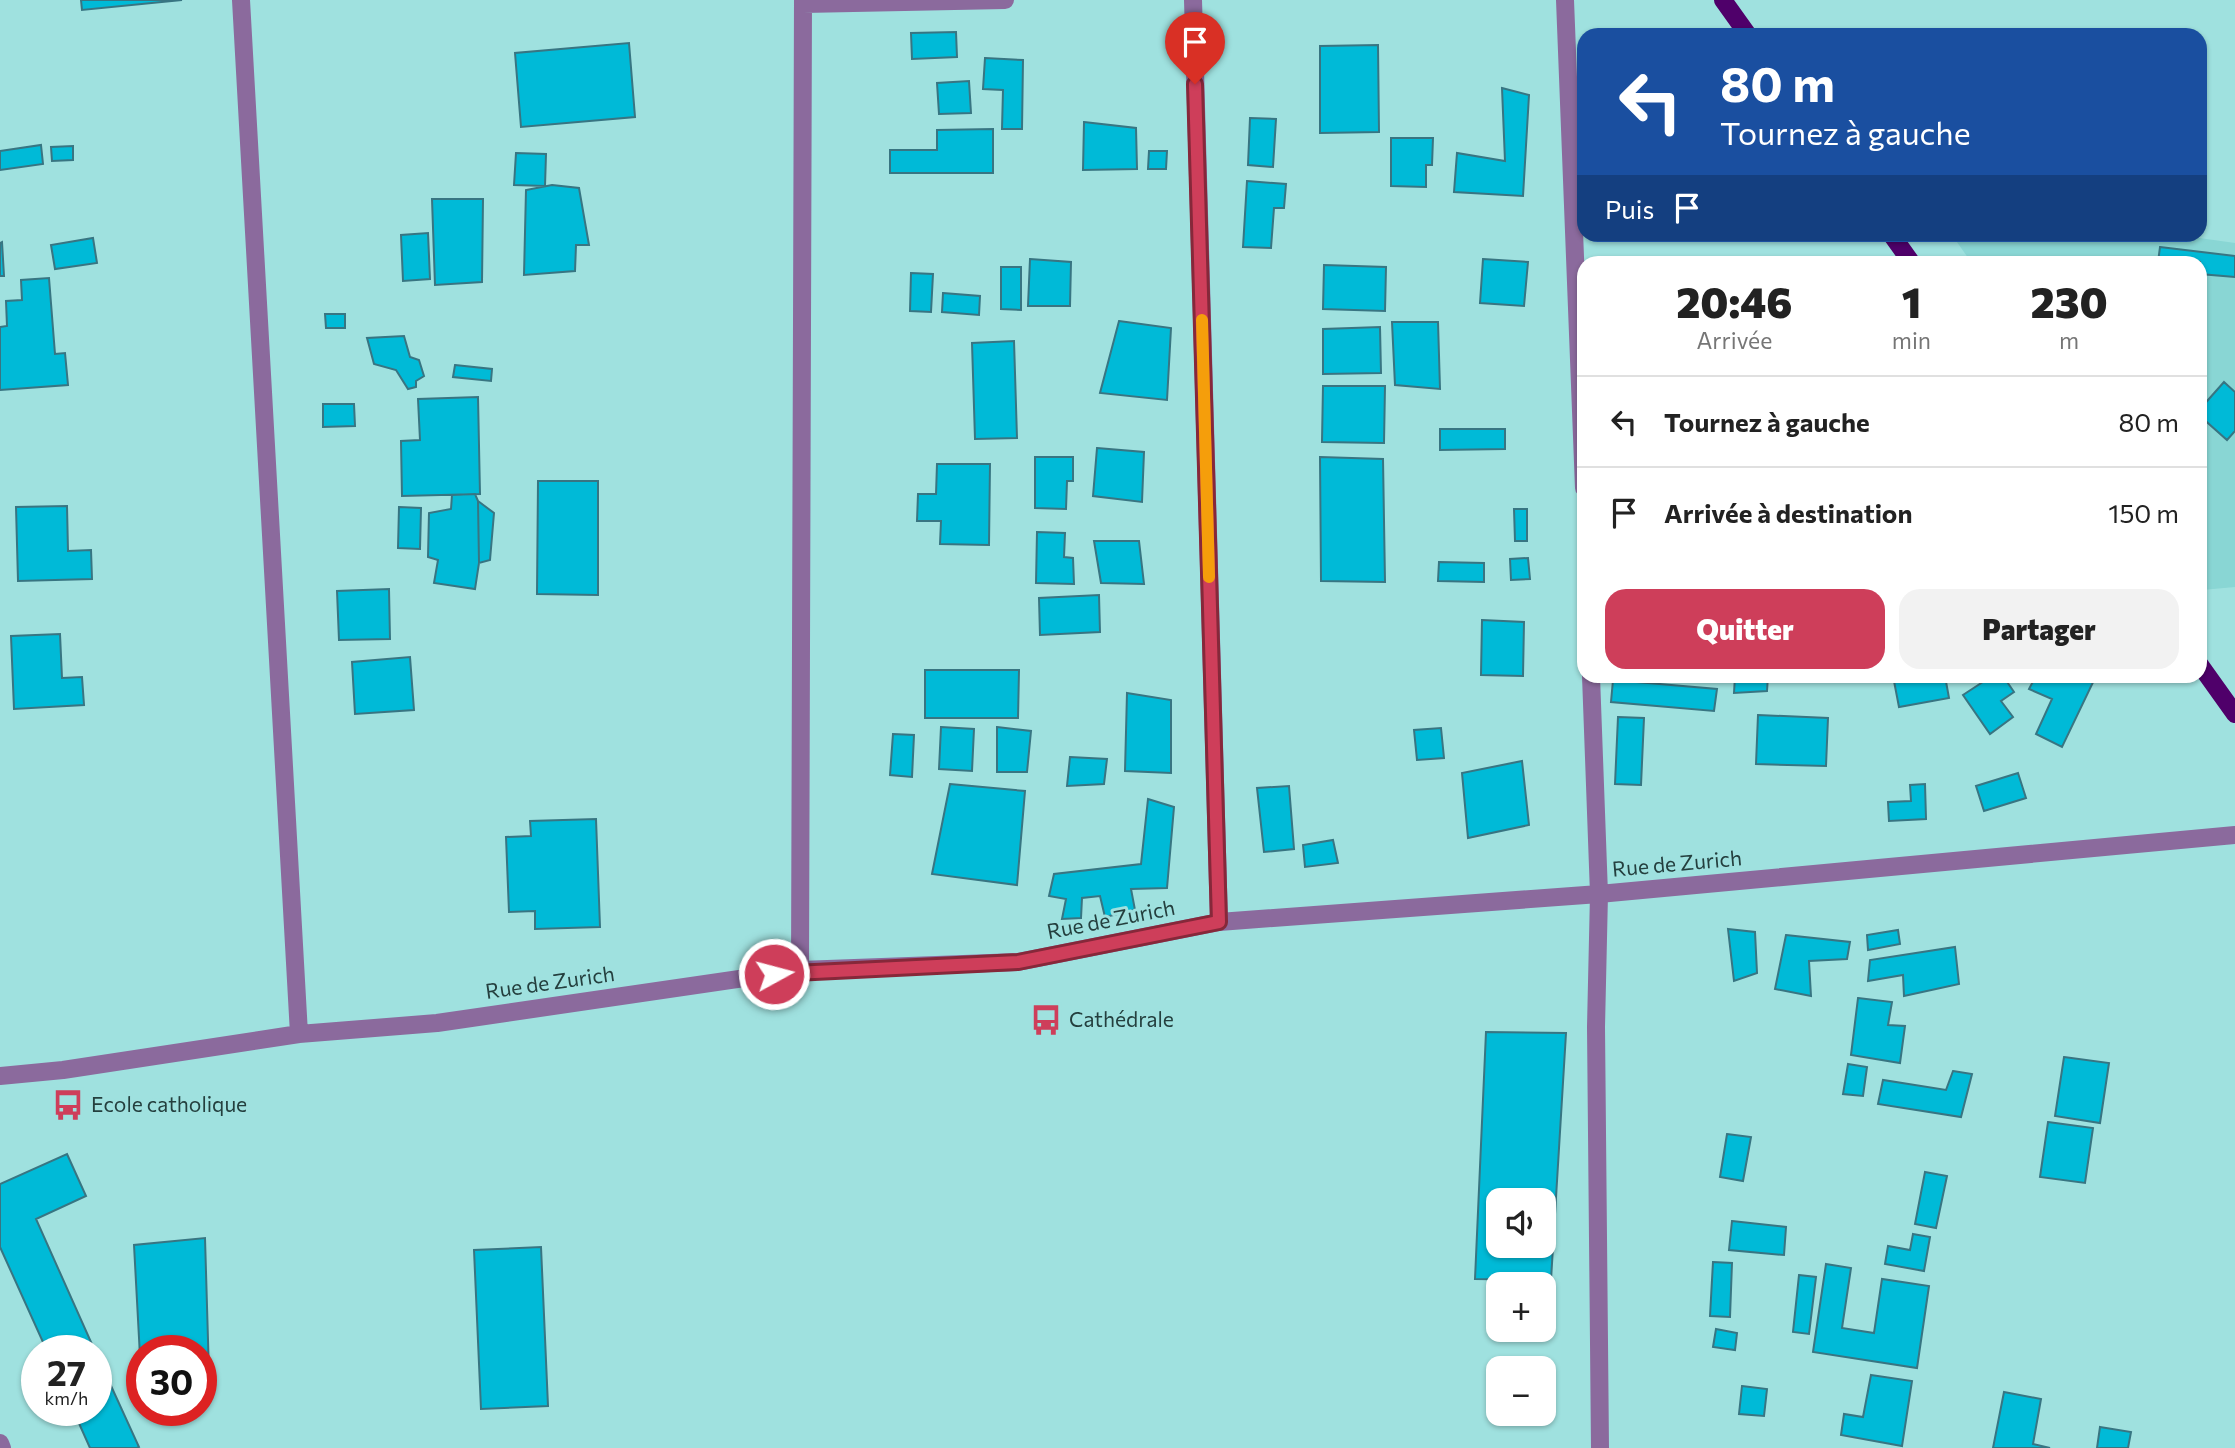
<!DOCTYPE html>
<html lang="fr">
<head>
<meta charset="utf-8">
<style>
	body { margin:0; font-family:Commissioner,sans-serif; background:#f2f2f2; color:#222; height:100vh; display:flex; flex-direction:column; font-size:26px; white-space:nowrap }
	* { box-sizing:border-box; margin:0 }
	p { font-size:23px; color:#767676 }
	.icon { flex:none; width:38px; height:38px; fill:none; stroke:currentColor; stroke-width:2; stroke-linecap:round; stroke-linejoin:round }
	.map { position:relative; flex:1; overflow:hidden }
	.details { position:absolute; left:1577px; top:256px; width:630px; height:427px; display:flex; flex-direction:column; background:#fff; border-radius:21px; box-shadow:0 2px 5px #0004 }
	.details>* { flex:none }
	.guide { position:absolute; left:1577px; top:28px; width:630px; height:214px; border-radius:21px; box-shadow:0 2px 5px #0004; background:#1a4fa0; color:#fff; overflow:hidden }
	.fabs { position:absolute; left:1486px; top:1188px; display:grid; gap:14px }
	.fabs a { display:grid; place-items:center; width:70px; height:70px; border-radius:14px; background:#fff; box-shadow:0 2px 5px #0004; font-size:35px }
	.speed { position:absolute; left:21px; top:1335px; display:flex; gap:14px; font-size:35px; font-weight:700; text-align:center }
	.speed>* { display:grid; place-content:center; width:91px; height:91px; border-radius:50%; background:#fff; box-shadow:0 2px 5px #0004; line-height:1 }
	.speed small { font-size:18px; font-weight:400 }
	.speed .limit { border:10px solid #d22; background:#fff; color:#111 }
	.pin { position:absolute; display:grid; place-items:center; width:60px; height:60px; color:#fff; margin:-72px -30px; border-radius:50% 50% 50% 0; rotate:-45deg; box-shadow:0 0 7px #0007 }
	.pin .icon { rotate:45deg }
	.me { position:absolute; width:77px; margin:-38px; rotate:83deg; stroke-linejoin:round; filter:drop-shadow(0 0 5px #0008) }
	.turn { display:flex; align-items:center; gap:24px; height:147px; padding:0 28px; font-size:32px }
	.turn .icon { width:91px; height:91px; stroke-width:2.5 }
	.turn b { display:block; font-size:49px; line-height:60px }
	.then { display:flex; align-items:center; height:66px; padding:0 28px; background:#0003; gap:14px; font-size:26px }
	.eta { display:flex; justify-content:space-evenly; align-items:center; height:119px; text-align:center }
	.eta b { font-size:42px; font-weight:800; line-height:49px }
	.button { display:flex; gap:14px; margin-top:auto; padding:14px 28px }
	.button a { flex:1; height:80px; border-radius:21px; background:#ce3e5a; color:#fff; font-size:28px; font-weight:800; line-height:80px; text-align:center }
	.button a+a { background:#f2f2f2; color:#222 }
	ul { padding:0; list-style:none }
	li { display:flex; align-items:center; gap:21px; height:91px; padding:0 28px; border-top:2px solid #e0e0e0 }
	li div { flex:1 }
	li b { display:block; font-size:26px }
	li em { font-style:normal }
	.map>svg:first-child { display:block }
	.built { fill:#89d6d4 }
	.building { fill:#00bad7; stroke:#387582; stroke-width:2; fill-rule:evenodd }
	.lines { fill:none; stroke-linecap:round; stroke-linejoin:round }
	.minor { stroke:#8b6a9d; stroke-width:18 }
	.major { stroke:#4f006a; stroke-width:18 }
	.route-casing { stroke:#86283a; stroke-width:18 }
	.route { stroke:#ce3e5a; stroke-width:12 }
	.slow { stroke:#f59e0b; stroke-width:12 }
	.labels { text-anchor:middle; stroke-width:6; stroke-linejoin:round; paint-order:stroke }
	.street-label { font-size:21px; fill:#243f3e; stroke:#9fe1df }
	.poi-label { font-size:21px; fill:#243f3e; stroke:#9fe1df; text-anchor:start }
</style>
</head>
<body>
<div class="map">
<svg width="2235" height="1448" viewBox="0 0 2235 1448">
	<rect width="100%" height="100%" fill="#9fe1df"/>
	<path class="built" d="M2171,234L2235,243V587L2202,590L2200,587V262H1971L1952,235Z"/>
	<path class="building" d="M81,0H182L82,10Z
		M956,32L957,57L912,59L911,33Z
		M629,43L635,117L521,127L515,53Z
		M1378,45L1379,132L1320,133V46Z
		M985,58L1023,60L1022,129H1002L1003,90L983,89Z
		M969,81L971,113L939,114L937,83Z
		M1502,88L1529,95L1523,196L1454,192L1457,153L1505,161Z
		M1250,118L1276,119L1273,167L1248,165Z
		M1084,122L1136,128L1137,169L1083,170Z
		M993,129V173H890V150H937V130Z
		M1391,138H1433L1432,165H1426V187L1391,186Z
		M41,145L43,164L0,170V151Z
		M73,146V160L52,161L51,147Z
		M1149,151H1167L1166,169H1148Z
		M516,153L546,154L545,186L514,185Z
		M1247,181L1286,184L1284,208H1274L1271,248L1243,247Z
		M552,185L579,188L589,245H576L575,271L524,275L526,190Z
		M432,199H483L482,282L435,285Z
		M428,233L430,279L403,281L401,235Z
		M93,238L97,263L55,269L51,245Z
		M2,242L4,276H0V243Z
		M2160,247L2235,256V277L2200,274V262H2158Z
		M1030,259L1071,262L1070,306H1028Z
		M1483,259L1528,262L1524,306L1480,303Z
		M1324,265L1386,267L1385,311L1323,309Z
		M1001,267H1021V310L1001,309Z
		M911,273L933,274L931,312L910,311Z
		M49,278L55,354L65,353L68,385L0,390V327L7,326L6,301L22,300L21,280Z
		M943,293L980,296L979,315L942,312Z
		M325,314H345V328H326Z
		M1119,321L1171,328L1167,400L1100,393Z
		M1392,322H1438L1440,389L1395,385Z
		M1380,327L1381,373L1323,374V329Z
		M404,336L410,357L419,360L424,376L416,381V387L408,389L396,370L374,364L367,338Z
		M1014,341L1017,438L975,439L972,343Z
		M455,365L492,369L491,381L453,377Z
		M2224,382L2235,392V431L2227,440L2200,416V409Z
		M1323,386H1385L1384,443L1322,442Z
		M478,397L480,494L402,496L401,441L420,440L418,399Z
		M323,404H354L355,426L323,427Z
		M1440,429H1505V449L1440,450Z
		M1097,448L1144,452L1142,502L1093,496Z
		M1035,457H1073V481H1067L1066,509L1035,508Z
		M1320,457L1383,459L1385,582L1321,581Z
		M937,464H990L989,545L940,544L941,521H917L918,494H936Z
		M538,481H598V595L537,594Z
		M475,494L478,501L479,563L475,589L434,583L438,560L428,557L429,513L451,509L452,495Z
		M478,501L494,513L490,560L479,563Z
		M67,506L68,551L91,550L92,579L18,581L16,507Z
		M399,507L421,508L420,549L398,548Z
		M1514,509H1527V541H1515Z
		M1037,532L1065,533L1064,557L1073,558L1074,584L1036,583Z
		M1094,541H1139L1144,584L1101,583Z
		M1528,558L1530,579L1511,580L1510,559Z
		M1439,562L1484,563V582L1438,581Z
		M389,589L390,639L339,640L337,591Z
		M1099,595L1100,632L1040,635L1039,598Z
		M1482,620L1524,622L1523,676L1481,675Z
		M60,634L62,678L82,677L84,705L14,709L11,636Z
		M410,657L414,710L355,714L352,662Z
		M925,670H1019L1018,718H925Z
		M1735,676H1768L1767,691L1734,693Z
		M1893,676H1945L1949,698L1899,707Z
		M1992,676H2003L2014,692L2001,701L2013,717L1990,734L1963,695Z
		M2036,676H2096L2062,747L2036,734L2052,699L2029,689Z
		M1613,680L1717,689L1714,711L1611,702Z
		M1127,693L1171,700V773L1125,771Z
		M1758,715L1828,718L1826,766L1756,764Z
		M1618,717L1644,718L1641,785L1615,784Z
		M941,727L974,729L972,771L939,769Z
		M997,727L1031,731L1027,772H997Z
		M1441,728L1444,758L1417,760L1414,730Z
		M893,734L914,735L912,777L890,775Z
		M1070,757L1107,759L1104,784L1067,786Z
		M1522,761L1529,825L1468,838L1462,773Z
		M2018,773L2026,798L1984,811L1976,786Z
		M950,784L1025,791L1017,885L932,874Z
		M1925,784L1926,819L1889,821L1888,802L1911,801L1910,785Z
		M1289,786L1294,849L1264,852L1257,788Z
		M1148,799L1174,807L1167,888L1131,889L1135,910L1105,917L1100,896L1082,898L1081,918L1062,919L1066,899L1049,896L1054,874L1141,864Z
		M596,819L600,927L535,929V911L509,912L506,837L531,836L530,821Z
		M1333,840L1338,863L1305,867L1303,845Z
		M1728,929L1755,932L1757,973L1734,981Z
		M1898,930L1900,944L1868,950L1867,935Z
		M1786,935L1850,942L1847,959L1809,961L1811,996L1775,989Z
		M1955,947L1959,984L1904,996L1903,975L1868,981L1870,960Z
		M1858,998L1892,1002L1888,1025L1905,1026L1900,1063L1851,1055Z
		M1486,1032L1566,1033L1551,1280L1475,1279ZM1498,1200H1544V1246H1498Z
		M2064,1057L2109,1063L2100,1123L2055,1116Z
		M1848,1064L1867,1067L1863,1096L1843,1094Z
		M1953,1071L1972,1074L1961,1117L1878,1104L1883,1080L1946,1090Z
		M2048,1122L2093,1128L2085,1183L2040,1177Z
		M1727,1134L1751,1137L1743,1181L1720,1177Z
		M67,1154L86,1196L36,1219L95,1351H47L0,1247V1184Z
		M1925,1172L1947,1176L1936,1228L1915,1224Z
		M1732,1221L1786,1227L1784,1255L1729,1250Z
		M1913,1234L1930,1237L1924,1271L1885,1264L1888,1246L1910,1250Z
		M205,1238L209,1374H201V1351H142L141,1375L134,1245Z
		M541,1247L548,1406L481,1409L474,1250Z
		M1713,1262L1732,1263L1730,1317L1710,1316Z
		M1826,1264L1851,1268L1842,1328L1874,1333L1882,1279L1929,1286L1917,1368L1813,1352Z
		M1799,1275L1816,1277L1809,1334L1793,1332Z
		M1716,1329L1737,1333L1735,1350L1713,1347Z
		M96,1353L139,1447L137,1448H90L73,1410H96Z
		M1871,1375L1912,1381L1902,1446L1841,1435L1844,1414L1863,1417Z
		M1742,1386L1767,1389L1764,1416L1739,1414Z
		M2004,1392L2041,1399L2033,1444L2050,1448H1993Z
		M2100,1427L2131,1432L2128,1448H2097Z"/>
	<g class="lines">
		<path class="minor" d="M241,0L299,1034
			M1193,0L1219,922
			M1565,0L1584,488
			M803,4L1005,0
			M1591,676L1599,894L1596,1027L1600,1448
			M800,970L803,0
			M0,1076L63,1070L299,1034L437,1023L800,970L1018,962L1219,922L1599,894L2235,835
			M0,1443L2,1448"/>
		<path class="major" d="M1723,0L1748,35
			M1891,234L1911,262
			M2200,665L2235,714"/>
	</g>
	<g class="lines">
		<defs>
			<path id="route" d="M774,974L1018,962L1219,922L1195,84"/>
		</defs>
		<use href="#route" class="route-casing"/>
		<use href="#route" class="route"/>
		<path class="slow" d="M1202,320L1209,577"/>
	</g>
	<defs>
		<symbol id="bus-bare" viewBox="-9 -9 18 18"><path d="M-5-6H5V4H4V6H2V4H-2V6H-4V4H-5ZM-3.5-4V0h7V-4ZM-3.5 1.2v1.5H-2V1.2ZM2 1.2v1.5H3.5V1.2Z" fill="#ce3e5a" stroke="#9fe1df" stroke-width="2.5" paint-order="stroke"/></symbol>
	</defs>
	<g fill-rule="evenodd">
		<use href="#bus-bare" x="1024" y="998" width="44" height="44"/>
		<use href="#bus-bare" x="46" y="1083" width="44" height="44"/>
	</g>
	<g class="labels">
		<g class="street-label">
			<text transform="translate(1677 864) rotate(-5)" y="7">Rue de Zurich</text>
			<text transform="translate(1111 920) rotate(-11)" y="7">Rue de Zurich</text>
			<text transform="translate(550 983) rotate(-8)" y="7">Rue de Zurich</text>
		</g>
		<g class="poi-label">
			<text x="1069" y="1027">Cathédrale</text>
			<text x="91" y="1112">Ecole catholique</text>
		</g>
	</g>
</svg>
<div class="fabs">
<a><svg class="icon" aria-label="sound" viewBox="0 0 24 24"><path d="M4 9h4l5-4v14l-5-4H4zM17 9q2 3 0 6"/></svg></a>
<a>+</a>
<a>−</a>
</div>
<div class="speed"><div>27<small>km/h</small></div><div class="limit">30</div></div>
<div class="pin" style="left:1195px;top:84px;background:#d93025"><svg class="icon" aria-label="arrive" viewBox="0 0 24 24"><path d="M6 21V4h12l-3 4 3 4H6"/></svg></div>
<svg class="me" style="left:774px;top:974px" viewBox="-20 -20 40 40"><circle r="17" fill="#ce3e5a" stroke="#fff" stroke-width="3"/><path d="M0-11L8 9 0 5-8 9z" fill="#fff"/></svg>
<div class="guide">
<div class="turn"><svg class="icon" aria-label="left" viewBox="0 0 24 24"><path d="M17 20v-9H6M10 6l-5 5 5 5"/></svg><div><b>80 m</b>Tournez à gauche</div></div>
<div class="then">Puis<svg class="icon" aria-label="arrive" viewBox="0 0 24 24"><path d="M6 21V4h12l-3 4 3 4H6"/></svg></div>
</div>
<section class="details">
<div class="eta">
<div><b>20:46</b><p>Arrivée</p></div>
<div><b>1</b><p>min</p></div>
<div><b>230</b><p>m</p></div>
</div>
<ul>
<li><svg class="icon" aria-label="left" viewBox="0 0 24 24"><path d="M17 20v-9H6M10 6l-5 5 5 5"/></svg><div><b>Tournez à gauche</b></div><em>80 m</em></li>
<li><svg class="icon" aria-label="arrive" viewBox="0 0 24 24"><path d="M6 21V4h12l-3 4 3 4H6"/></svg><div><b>Arrivée à destination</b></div><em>150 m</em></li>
</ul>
<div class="button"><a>Quitter</a><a>Partager</a></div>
</section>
</div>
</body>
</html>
